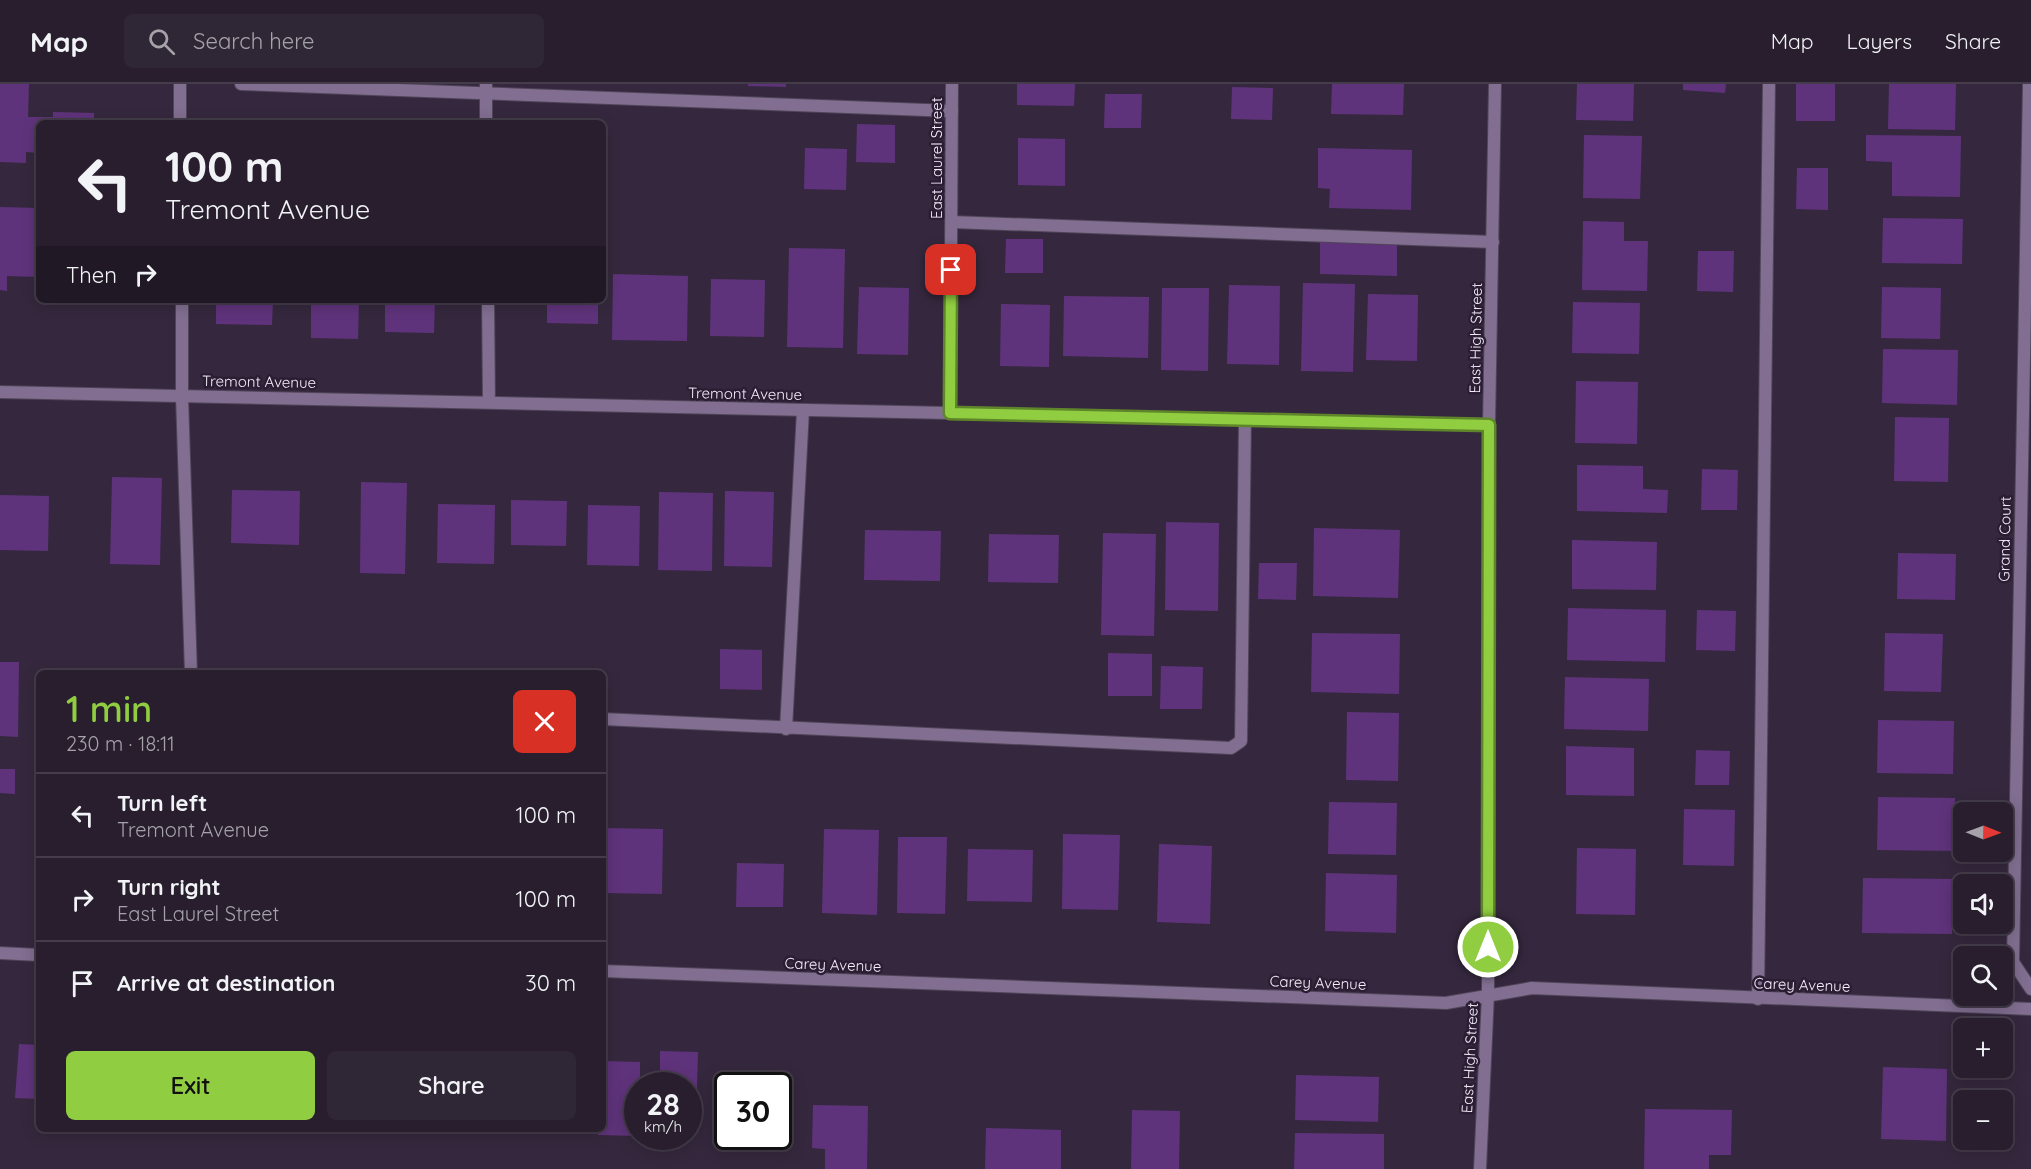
<!DOCTYPE html>
<html lang="en">
<head>
<meta charset="utf-8">
<style>
	body { margin:0; font-family:Quicksand,sans-serif; background:#302736; color:#f1f3f6; height:100vh; display:flex; flex-direction:column; font-size:22px; white-space:nowrap }
	* { box-sizing:border-box; margin:0 }
	p { font-size:20px; color:#a5a2aa }
	.icon { flex:none; width:33px; height:33px; fill:none; stroke:currentColor; stroke-width:2; stroke-linecap:round; stroke-linejoin:round }
	.map { position:relative; flex:1; overflow:hidden }
	.drawer { position:absolute; left:36px; top:586px; width:570px; height:462px; display:flex; flex-direction:column; background:#281e2e; border-radius:9px; box-shadow:0 3px 15px #0003,0 0 0 2px #443c4a }
	.drawer>* { flex:none }
	.guide { position:absolute; left:36px; top:36px; width:570px; height:183px; border-radius:9px; box-shadow:0 3px 15px #0003,0 0 0 2px #443c4a; background:#281e2e; color:#f1f3f6; overflow:hidden }
	.needle { width:39px; rotate:91deg }
	.controls { position:absolute; left:1953px; top:718px; display:grid; gap:12px }
	.controls a { display:grid; place-items:center; width:60px; height:60px; border-radius:9px; background:#281e2e; box-shadow:0 3px 15px #0003,0 0 0 2px #443c4a; font-size:30px }
	.speed { position:absolute; left:624px; top:988px; display:flex; gap:12px; font-size:30px; font-weight:700; text-align:center }
	.speed>* { display:grid; place-content:center; width:78px; height:78px; border-radius:50%; background:#281e2e; box-shadow:0 3px 15px #0003,0 0 0 2px #443c4a; line-height:1 }
	.speed small { font-size:15px; font-weight:400 }
	.speed .limit { border:3px solid #111; border-radius:9px; background:#fff; color:#111 }
	.pin { position:absolute; display:grid; place-items:center; width:51px; height:51px; color:#fff; margin:-26px; border-radius:12px; box-shadow:0 3px 9px #0006 }
	.me { position:absolute; width:66px; margin:-33px; rotate:0deg; stroke-linejoin:round; filter:drop-shadow(0 0 4px #0008) }
	.turn { display:flex; align-items:center; gap:21px; height:126px; padding:0 30px; font-size:27px }
	.turn .icon { width:78px; height:78px; stroke-width:2.5 }
	.turn b { display:block; font-size:42px; line-height:51px }
	.then { display:flex; align-items:center; height:57px; padding:0 30px; background:#0003; gap:12px; font-size:22px }
	.round { display:grid; place-items:center; flex:none; width:63px; height:63px; border-radius:9px; background:#302736 }
	.summary { display:flex; align-items:center; justify-content:space-between; height:102px; padding:0 30px }
	h1 { font-size:36px; font-weight:600; line-height:45px; color:#90cd41 }
	.action { display:flex; gap:12px; margin-top:auto; padding:12px 30px }
	.action a { flex:1; height:69px; border-radius:9px; background:#90cd41; color:#111; font-size:24px; font-weight:600; line-height:69px; text-align:center }
	.action a+a { background:#302736; color:#f1f3f6 }
	ul { padding:0; list-style:none }
	li { display:flex; align-items:center; gap:18px; height:84px; padding:0 30px; border-top:2px solid #443c4a }
	li div { flex:1 }
	li b { display:block; font-size:22px }
	li em { font-style:normal }
	header { display:flex; align-items:center; gap:36px; box-sizing:border-box; height:84px; padding:0 30px; background:#281e2e; border-bottom:2px solid #443c4a }
	header strong { font-size:28px }
	nav { display:flex; gap:33px; margin-inline-start:auto; font-size:21px }
	.search { width:420px; height:54px; background:#302736; display:flex; align-items:center; gap:15px; box-sizing:border-box; padding:0 21px; border-radius:9px; color:#a5a2aa; font-size:22px }
	.map>svg:first-child { display:block }
	.building { fill:#5f337b }
	.lines { fill:none; stroke-linecap:round; stroke-linejoin:round }
	.service-casing { stroke:#504458; stroke-width:14 }
	.minor-casing { stroke:#504458; stroke-width:14 }
	.service { stroke:#816e90; stroke-width:12 }
	.minor { stroke:#816e90; stroke-width:12 }
	.route-casing { stroke:#5e852a; stroke-width:15 }
	.route { stroke:#90cd41; stroke-width:10 }
	.labels { text-anchor:middle; stroke-width:5; stroke-linejoin:round; paint-order:stroke }
	.street-label { font-size:15px; fill:#f5edfb; stroke:#2b1e34 }
</style>
</head>
<body>
<header>
<strong>Map</strong>
<div class="search"><svg class="icon" aria-label="search" viewBox="0 0 24 24"><circle cx="10" cy="10" r="6"/><path d="M15 15l6 6"/></svg>Search here</div>
<nav><a>Map</a><a>Layers</a><a>Share</a></nav>
</header>
<div class="map">
<svg width="2031" height="1085" viewBox="0 0 2031 1085">
	<rect width="100%" height="100%" fill="#35283e"/>
	<path class="building" d="M0,0H29L28,33H53V28L94,29V39H39V69L26,68V79L0,78Z
		M748,0H786V3L748,2Z
		M1017,0H1075L1074,22L1017,21Z
		M1332,0H1404L1403,31L1331,30Z
		M1577,0H1634L1633,37L1576,36Z
		M1683,0H1726L1725,9L1683,6Z
		M1796,0H1835V37H1796Z
		M1889,0H1956L1955,46L1888,45Z
		M1232,3L1273,4L1272,36L1231,35Z
		M1105,10H1142L1141,44H1104Z
		M102,34L155,35V39H102Z
		M857,40L895,41V79L856,78Z
		M1584,51L1642,52L1640,115L1583,114Z
		M1866,51L1961,52L1960,113L1892,112V78L1866,77Z
		M1018,54L1065,55V102L1018,101Z
		M805,64L847,65L846,106L804,105Z
		M1318,64L1412,66L1411,126L1329,124L1330,105L1318,104Z
		M1797,84H1828V126L1796,125Z
		M0,123L39,124V193L7,192V207L0,206Z
		M1883,134L1963,135L1962,180L1882,179Z
		M1583,137L1624,138V157H1648L1647,207L1582,206Z
		M1006,155H1043V189H1005Z
		M1320,156L1397,157V192L1320,190Z
		M789,164L845,165L843,264L787,263Z
		M1698,167H1734L1733,208L1697,207Z
		M613,190L688,192L687,257L612,256Z
		M711,195L765,196L764,253L710,252Z
		M1303,199L1355,200L1353,288L1301,287Z
		M1229,201L1280,202L1279,281L1227,280Z
		M859,203L909,204L908,271L857,270Z
		M1882,203L1941,204L1940,255L1881,254Z
		M1162,204H1209L1208,287L1161,286Z
		M1368,210L1418,211L1417,277L1366,276Z
		M1064,212L1149,213L1148,274L1063,272Z
		M216,216H273L272,241L216,240Z
		M311,216H359L358,255L311,254Z
		M385,216H435L434,249L385,248Z
		M547,216H598V240L547,239Z
		M1573,218L1640,219L1639,270L1572,269Z
		M1001,220L1050,221L1049,283L1000,282Z
		M1883,265L1958,266L1957,321L1882,319Z
		M1576,297L1638,298L1637,360L1575,359Z
		M1895,333L1949,334L1948,398L1894,397Z
		M1577,381L1643,382V405L1668,406L1667,429L1577,427Z
		M1702,385L1738,386L1737,426H1701Z
		M112,393L162,394L160,481L110,480Z
		M361,398L407,399L405,490L360,489Z
		M232,406L300,407L299,461L231,459Z
		M725,407L774,408L772,483L724,482Z
		M659,408L713,409L712,487L658,486Z
		M0,411L49,412L48,467L0,466Z
		M511,416L567,417L566,462L511,461Z
		M438,420L495,421L494,480L437,479Z
		M588,421L640,422L639,482L587,481Z
		M1166,438L1219,439L1218,527L1165,526Z
		M1314,444L1400,446L1398,514L1313,512Z
		M865,446L941,447L940,497L864,496Z
		M1103,449L1156,450L1154,552L1101,551Z
		M989,450L1059,451L1058,499L988,498Z
		M1572,456L1657,458L1656,506L1572,505Z
		M1898,469L1956,470L1955,516L1897,515Z
		M1259,479H1297L1296,516L1258,515Z
		M1568,524L1666,526L1665,578L1567,576Z
		M1697,526L1736,527L1735,567L1696,566Z
		M1312,549L1400,550L1399,610L1311,608Z
		M1885,549L1943,550L1941,608L1884,607Z
		M720,565L762,566V606L720,605Z
		M1108,569L1152,570V612H1108Z
		M0,578H19L18,653L0,652Z
		M1161,582L1203,583L1202,625H1160Z
		M1565,593L1649,595L1648,647L1564,645Z
		M1347,628L1399,629L1398,697L1346,696Z
		M1878,636L1954,637L1953,690L1877,689Z
		M1566,662L1634,664V712L1566,711Z
		M1696,666L1730,667L1729,701H1695Z
		M0,685H15V710L0,709Z
		M1878,713L1955,714L1954,767L1877,766Z
		M1329,718L1397,719L1396,771L1328,770Z
		M1684,725L1735,726L1734,782L1683,781Z
		M603,744L663,745L662,810L603,809Z
		M824,745L879,746L877,831L822,829Z
		M1063,750L1120,751L1118,826L1062,825Z
		M898,753H947L945,830L897,829Z
		M1159,760L1212,762L1210,840L1157,838Z
		M1577,764L1636,765L1635,831L1576,830Z
		M968,765L1033,766L1032,818L967,817Z
		M737,779L784,780L783,823H736Z
		M1326,789L1397,791L1396,849L1325,847Z
		M1863,794L1953,795L1952,850L1862,849Z
		M19,960L39,961V1015L15,1014Z
		M660,967L698,968L696,1037H688V1002H660Z
		M603,977L640,978V1002H638V1052L598,1051V1046H603Z
		M1883,983L1947,985L1946,1057L1881,1055Z
		M1296,991L1379,993L1378,1038L1295,1036Z
		M813,1021L868,1022L867,1085H825V1065L812,1064Z
		M1645,1025L1732,1026L1731,1071H1709V1085H1644Z
		M1132,1026L1180,1027L1179,1085H1131Z
		M986,1044L1061,1046V1085H985Z
		M508,1046H556V1049L508,1048Z
		M1295,1049L1384,1050V1085H1294Z"/>
	<g class="lines">
		<defs>
			<path id="service" d="M180,0V39
				M241,0L952,27
				M952,138L1493,158
				M182,216V312L191,590
				M603,635L1231,664L1241,657L1245,336
				M786,645L803,326
				M1758,915L1769,0"/>
			<path id="minor" d="M486,0V39
				M2029,0L2013,878L2031,905
				M488,216L489,319
				M0,308L1489,341
				M950,329L952,0
				M0,869L39,871
				M603,887L1446,919L1532,904L2031,925
				M1480,1085L1488,910L1489,341L1495,0"/>
		</defs>
		<use href="#service" class="service-casing"/>
		<use href="#minor" class="minor-casing"/>
		<use href="#service" class="service"/>
		<use href="#minor" class="minor"/>
	</g>
	<g class="lines">
		<defs>
			<path id="route" d="M951,186L950,329L1489,341L1488,863"/>
		</defs>
		<use href="#route" class="route-casing"/>
		<use href="#route" class="route"/>
	</g>
	<g class="labels">
		<g class="street-label">
			<text transform="translate(937 74) rotate(-90)" y="5">East Laurel Street</text>
			<text transform="translate(1476 254) rotate(-89)" y="5">East High Street</text>
			<text transform="translate(259 298) rotate(1)" y="5">Tremont Avenue</text>
			<text transform="translate(745 310) rotate(1)" y="5">Tremont Avenue</text>
			<text transform="translate(2005 455) rotate(-89)" y="5">Grand Court</text>
			<text transform="translate(833 881) rotate(2)" y="5">Carey Avenue</text>
			<text transform="translate(1318 899) rotate(2)" y="5">Carey Avenue</text>
			<text transform="translate(1802 901) rotate(2)" y="5">Carey Avenue</text>
			<text transform="translate(1470 974) rotate(-87)" y="5">East High Street</text>
		</g>
	</g>
</svg>
<div class="controls">
<a><svg class="needle" viewBox="-14 -14 28 28"><path d="M0-13l5 13h-10z" fill="#e53935"/><path d="M0 13l5-13h-10z" fill="#a5a2aa"/></svg></a>
<a><svg class="icon" aria-label="sound" viewBox="0 0 24 24"><path d="M4 9h4l5-4v14l-5-4H4zM17 9q2 3 0 6"/></svg></a>
<a><svg class="icon" aria-label="search" viewBox="0 0 24 24"><circle cx="10" cy="10" r="6"/><path d="M15 15l6 6"/></svg></a>
<a>+</a>
<a>−</a>
</div>
<div class="speed"><div>28<small>km/h</small></div><div class="limit">30</div></div>
<div class="pin" style="left:951px;top:186px;background:#d93025"><svg class="icon" aria-label="arrive" viewBox="0 0 24 24"><path d="M6 21V4h12l-3 4 3 4H6"/></svg></div>
<svg class="me" style="left:1488px;top:863px" viewBox="-20 -20 40 40"><circle r="17" fill="#90cd41" stroke="#fff" stroke-width="3"/><path d="M0-11L8 9 0 5-8 9z" fill="#fff"/></svg>
<div class="guide">
<div class="turn"><svg class="icon" aria-label="left" viewBox="0 0 24 24"><path d="M17 20v-9H6M10 6l-5 5 5 5"/></svg><div><b>100 m</b>Tremont Avenue</div></div>
<div class="then">Then<svg class="icon" aria-label="right" viewBox="0 0 24 24"><path d="M7 20v-9h11M14 6l5 5-5 5"/></svg></div>
</div>
<section class="drawer">
<div class="summary"><div><h1>1 min</h1><p>230 m · 18:11</p></div><a class="round" style="background:#d93025;color:#fff"><svg class="icon" aria-label="close" viewBox="0 0 24 24"><path d="M6 6l12 12M18 6L6 18"/></svg></a></div>
<ul>
<li><svg class="icon" aria-label="left" viewBox="0 0 24 24"><path d="M17 20v-9H6M10 6l-5 5 5 5"/></svg><div><b>Turn left</b><p>Tremont Avenue</p></div><em>100 m</em></li>
<li><svg class="icon" aria-label="right" viewBox="0 0 24 24"><path d="M7 20v-9h11M14 6l5 5-5 5"/></svg><div><b>Turn right</b><p>East Laurel Street</p></div><em>100 m</em></li>
<li><svg class="icon" aria-label="arrive" viewBox="0 0 24 24"><path d="M6 21V4h12l-3 4 3 4H6"/></svg><div><b>Arrive at destination</b></div><em>30 m</em></li>
</ul>
<div class="action"><a>Exit</a><a>Share</a></div>
</section>
</div>
</body>
</html>
